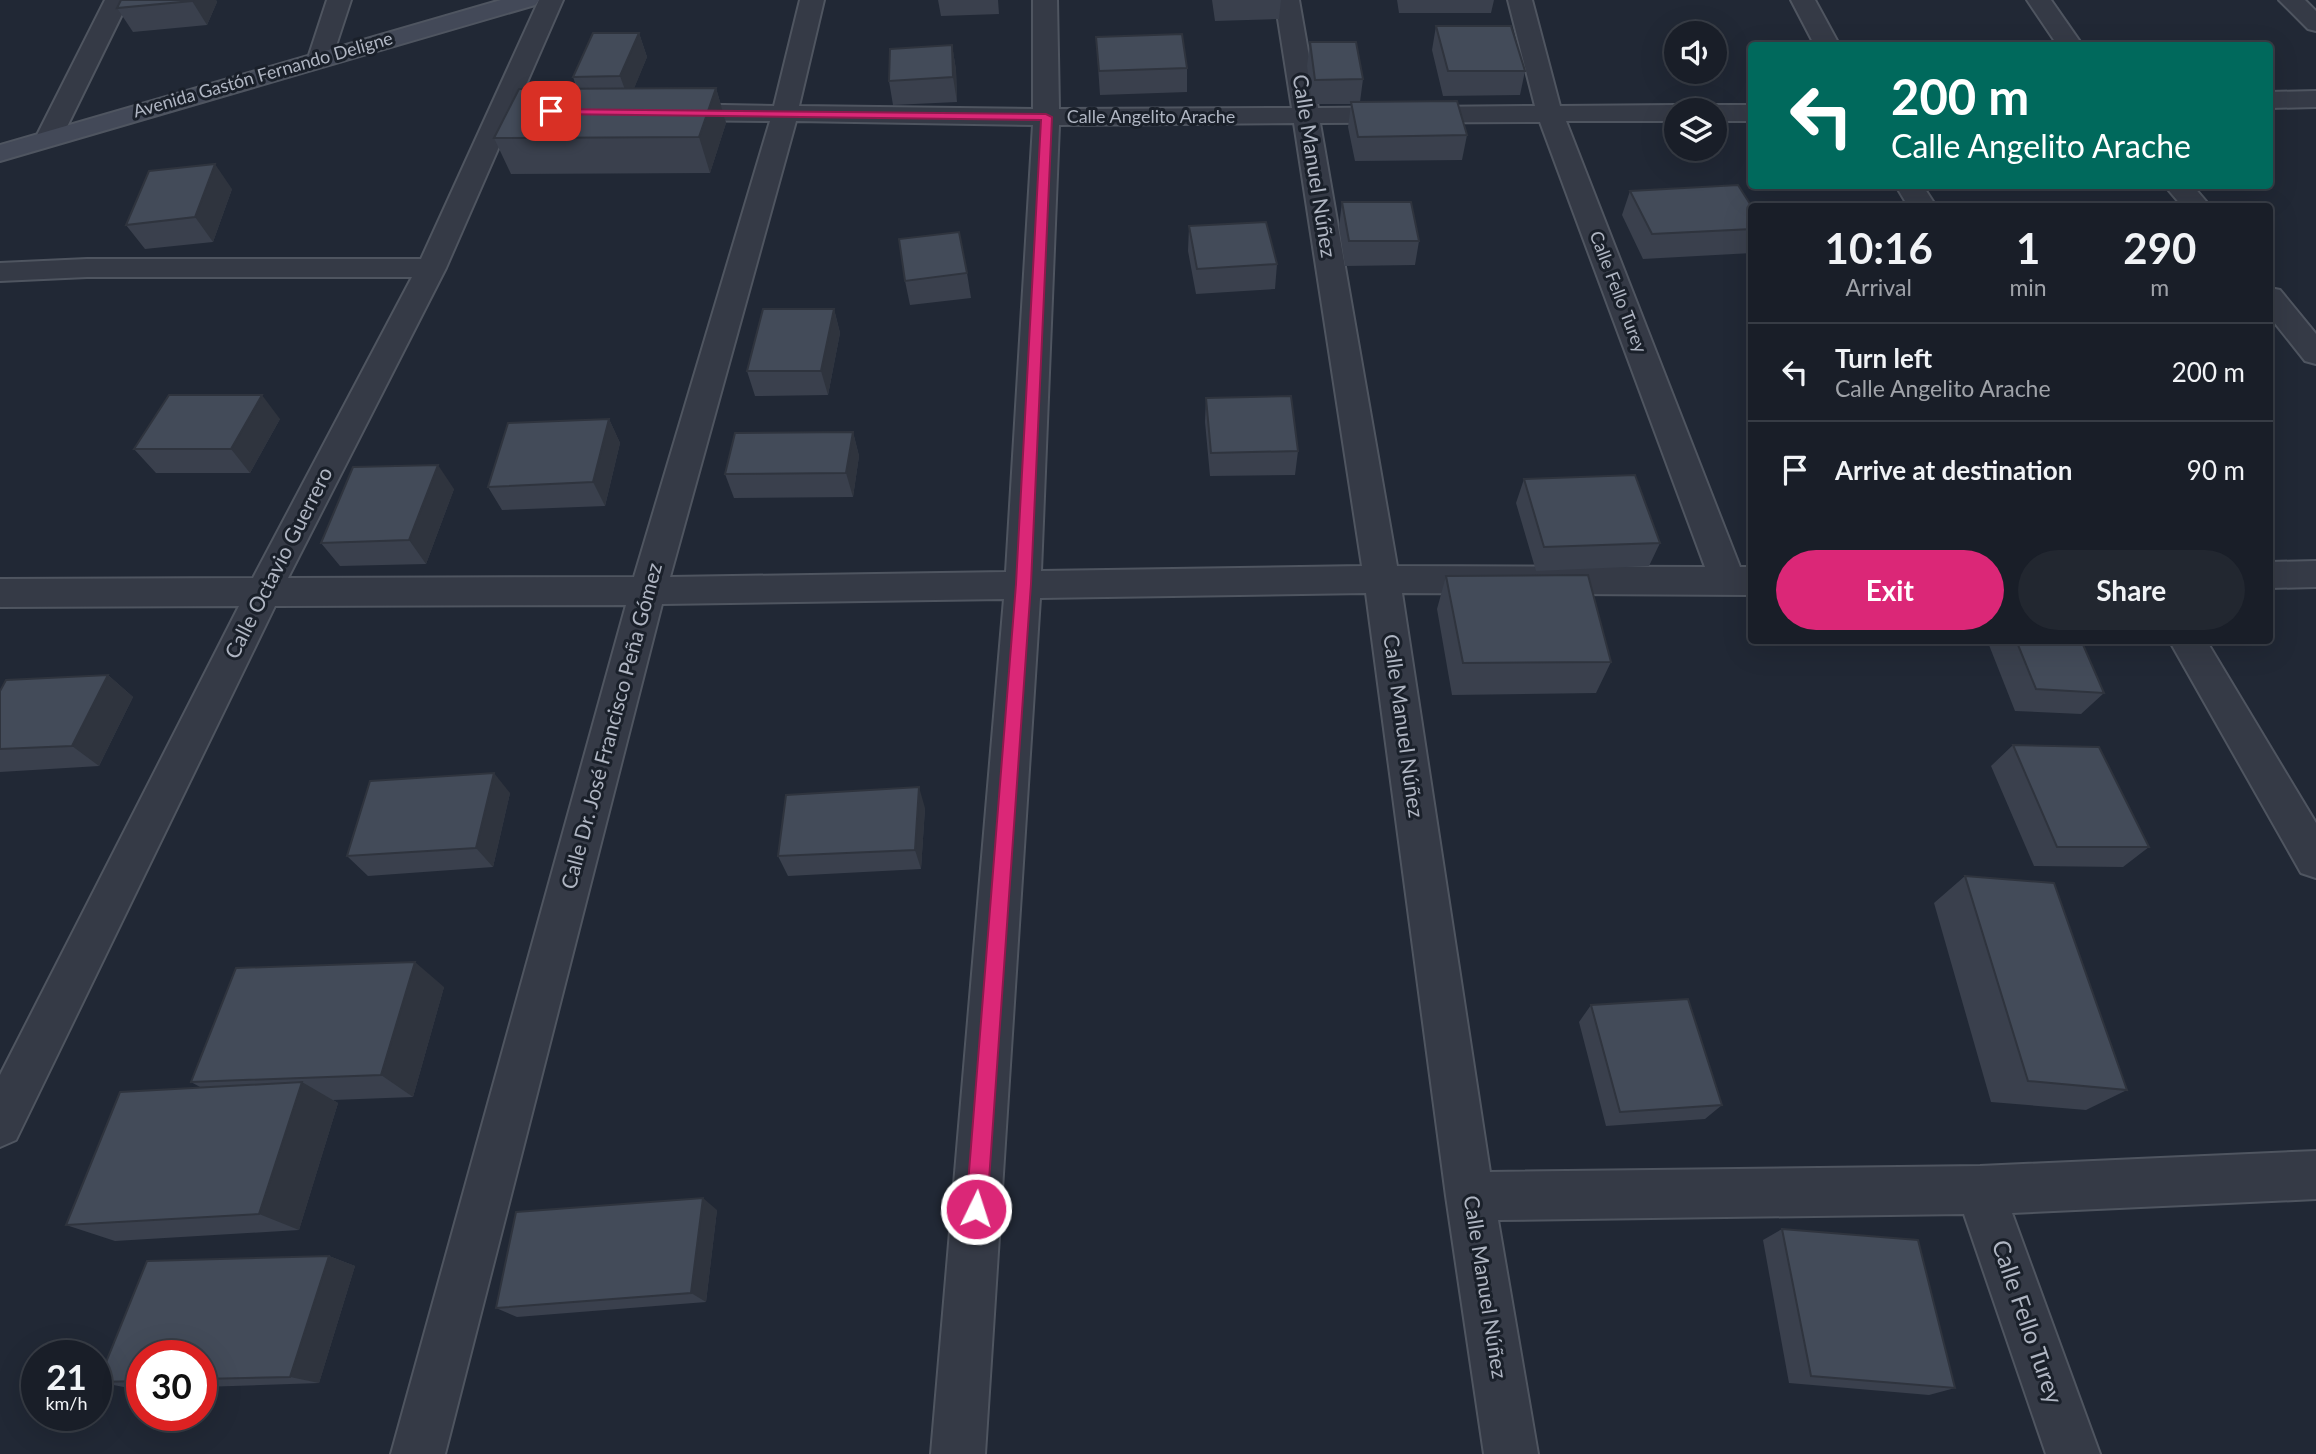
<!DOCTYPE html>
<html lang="en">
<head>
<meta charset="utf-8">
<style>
	body { margin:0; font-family:Lato,sans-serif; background:#222730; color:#f1f3f6; height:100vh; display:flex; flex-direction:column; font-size:26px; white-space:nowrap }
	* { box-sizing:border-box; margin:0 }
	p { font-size:23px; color:#9fa2a8 }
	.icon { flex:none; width:38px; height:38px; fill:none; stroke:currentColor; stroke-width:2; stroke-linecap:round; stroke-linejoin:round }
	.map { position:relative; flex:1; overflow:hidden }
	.panel { position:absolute; left:1748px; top:203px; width:525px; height:441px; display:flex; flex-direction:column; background:#191e28; border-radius:7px; box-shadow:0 7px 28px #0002,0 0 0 2px #373c45 }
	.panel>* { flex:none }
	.hud { position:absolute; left:1748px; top:42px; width:525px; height:147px; border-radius:7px; box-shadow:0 7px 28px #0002,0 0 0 2px #373c45; background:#00695c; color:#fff; overflow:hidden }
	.fabs { position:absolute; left:1664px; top:21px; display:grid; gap:14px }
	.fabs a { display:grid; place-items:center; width:63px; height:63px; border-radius:50%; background:#191e28; box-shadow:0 7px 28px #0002,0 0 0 2px #373c45; font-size:35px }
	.speed { position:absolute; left:21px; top:1340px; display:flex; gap:14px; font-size:35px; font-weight:700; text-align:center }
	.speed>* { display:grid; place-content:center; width:91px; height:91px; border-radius:50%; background:#191e28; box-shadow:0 7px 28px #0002,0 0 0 2px #373c45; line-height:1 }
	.speed small { font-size:18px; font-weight:400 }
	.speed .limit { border:10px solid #d22; background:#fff; color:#111 }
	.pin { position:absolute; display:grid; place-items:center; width:60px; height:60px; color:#fff; margin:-30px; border-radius:14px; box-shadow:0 4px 10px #0006 }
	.me { position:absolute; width:77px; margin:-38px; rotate:4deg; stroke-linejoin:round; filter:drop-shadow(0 0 5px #0008) }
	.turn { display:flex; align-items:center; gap:24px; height:147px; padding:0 28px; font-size:32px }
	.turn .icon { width:91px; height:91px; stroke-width:2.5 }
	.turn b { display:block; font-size:49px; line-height:60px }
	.eta { display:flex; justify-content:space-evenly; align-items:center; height:119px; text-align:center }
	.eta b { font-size:42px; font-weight:700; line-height:49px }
	.button { display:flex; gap:14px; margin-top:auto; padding:14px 28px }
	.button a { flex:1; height:80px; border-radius:42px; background:#db2777; color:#fff; font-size:28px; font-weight:700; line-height:80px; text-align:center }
	.button a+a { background:#222730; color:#f1f3f6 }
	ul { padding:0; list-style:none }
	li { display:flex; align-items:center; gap:21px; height:98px; padding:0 28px; border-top:2px solid #373c45 }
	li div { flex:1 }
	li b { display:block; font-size:26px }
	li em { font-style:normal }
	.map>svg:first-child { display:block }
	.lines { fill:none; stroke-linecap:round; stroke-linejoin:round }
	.street-casing { stroke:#4f5560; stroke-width:4 }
	.secondary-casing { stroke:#4f5560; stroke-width:4 }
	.street { fill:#353a46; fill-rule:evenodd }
	.secondary { fill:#434958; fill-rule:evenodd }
	.wall { fill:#3a404d }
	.shaded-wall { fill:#2f343e }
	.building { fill:#434b59; stroke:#2f343e; stroke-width:2 }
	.route { fill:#db2777; stroke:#8e194d; stroke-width:2 }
	.labels { text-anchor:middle; stroke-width:6; stroke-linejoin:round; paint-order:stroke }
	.far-street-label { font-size:18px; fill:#afb5c2; stroke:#1a202a }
	.street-label { font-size:21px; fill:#afb5c2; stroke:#1a202a }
	.near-street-label { font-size:24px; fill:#afb5c2; stroke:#1a202a }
</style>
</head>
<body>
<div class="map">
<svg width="2316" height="1454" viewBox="0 0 2316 1454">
	<rect width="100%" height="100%" fill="#212835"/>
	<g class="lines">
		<defs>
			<path id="street" d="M105,0H129L62,137L58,143L49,145L40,143L36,137Z
				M327,0H351L332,58L329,63L320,65L311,63L308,58Z
				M539,0H563L446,268L288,578L634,577L770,121L670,120L661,117L657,112L661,107L670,104L774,106L800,0H824L799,106L1033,109V0H1057L1059,109L1292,108L1275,0H1299L1318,108L1535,106L1508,0H1532L1560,106L1676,105L1687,110H1676V121H1566L1740,567H1752V595L1402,593L1490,1172L1980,1166L2316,1151V1199L2012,1213L2100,1454H2046L1964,1214L1498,1220L1538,1454H1484L1446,1196L1366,593L1040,598L985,1454H931L1004,599L662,604L445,1454H391L626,605L275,606L16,1140L0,1147V1075L239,606L0,607V579L253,578L412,277H87L0,281V263L87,259H421ZM796,121L1033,125L1006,572L670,577ZM1540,122L1705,567L1397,566L1320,123ZM1294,123L1362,566L1041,571L1059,125Z
				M1791,0H1815L1840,46H1815Z
				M2027,0H2051L2083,46H2058Z
				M2279,0H2305L2316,11V31L2308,29Z
				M2316,91V107L2270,108V92Z
				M1715,105H1752V121H1715V110H1704Z
				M1896,186H1923L1936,206H1908Z
				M2165,186H2193L2210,206H2182Z
				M2270,288L2280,290L2316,334V364L2305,361L2270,317Z
				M2316,561V587L2270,588V562Z
				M2169,640H2206L2316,823V878L2301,873Z"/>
			<path id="secondary" d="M501,0H539L535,5L0,161V145Z"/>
		</defs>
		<use href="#street" class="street-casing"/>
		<use href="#secondary" class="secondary-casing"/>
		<use href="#street" class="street"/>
		<use href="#secondary" class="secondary"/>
	</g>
	<path class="wall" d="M121,0H216L217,2L207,25L133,32L117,8Z
		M938,0H998L999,14L941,16Z
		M1212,0H1281L1279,19L1215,21Z
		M1397,0H1494L1491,13H1399Z
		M1436,26L1525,71L1520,95L1443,96L1432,50Z
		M639,33L647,57L634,88H716L726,123L710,173L511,174L494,138L577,89L573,77Z
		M1096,37L1187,68V92L1100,95Z
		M1310,42L1363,79L1360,102L1467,135L1462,160L1355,161L1348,127L1351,104H1312L1307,66Z
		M952,45L956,70L957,102L893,105L889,81Z
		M232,189L213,242L145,249L126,225Z
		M1630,191L1752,207V253L1643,259L1622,215Z
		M1342,202L1419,241L1415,265L1345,266L1339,227Z
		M1189,226L1277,264L1275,289L1196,294L1188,251Z
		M967,273L971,298L910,305L905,281Z
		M834,309L840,333L828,395L755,396L747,371Z
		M1206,398L1298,451L1295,475L1210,476L1205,422Z
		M280,419L250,473H156L134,449Z
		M609,419L620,443L605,506L502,510L488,487Z
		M853,432L859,456L853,497L734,498L725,474Z
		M1524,479L1660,543L1649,566L1536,571L1516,503Z
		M454,489L426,564L340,566L321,543Z
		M1446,576L1611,662L1596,693L1452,695L1437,609Z
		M1987,640H2081L2104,693L2081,714L2015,711Z
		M108,675L133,697L99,766L0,772V691Z
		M2013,745L2149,847L2123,867L2034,866L1991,766Z
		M510,793L493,867L368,876L347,856Z
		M925,808L921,869L788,876L778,856Z
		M1965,876L2127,1090L2086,1110L1991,1102L1934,903Z
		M444,987L413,1097L333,1100L338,1103L299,1230L115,1241L66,1225L200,1087L191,1082Z
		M1591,1005L1722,1105L1705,1119L1606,1126L1579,1022Z
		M717,1210L706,1302L517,1317L496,1308Z
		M1782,1229L1955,1388L1929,1395L1789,1383L1763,1240Z
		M329,1256L355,1266L319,1383L201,1387V1356H142V1389H134L98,1382L147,1261Z"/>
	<path class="shaded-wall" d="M193,0H216L217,2L207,25L192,1Z
		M639,33L647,57L629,101L620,76Z
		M952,45L956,70L957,102L953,77Z
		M716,88L726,123L710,173L699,137Z
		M215,164L232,189L213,242L195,217Z
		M834,309L840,333L828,395L821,371Z
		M262,395L280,419L250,473L231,449Z
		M609,419L620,443L605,506L593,482Z
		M853,432L859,456L853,497L846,473Z
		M438,465L454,489L426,564L409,540Z
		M108,675L133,697L99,766L72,746Z
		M494,773L510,793L493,867L476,848Z
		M919,787L925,808L921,869L915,850Z
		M415,962L444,987L413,1097L381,1075Z
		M302,1082L338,1103L299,1230L259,1214Z
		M703,1198L717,1210L706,1302L691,1293Z
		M329,1256L355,1266L319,1383L290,1377Z"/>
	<path class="building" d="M121,0H193L192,1L117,8Z
		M1436,26H1511L1525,71H1448Z
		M593,33H639L620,76L573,77Z
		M1182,34L1187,68L1099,71L1096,37Z
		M1310,42H1356L1363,79L1315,80Z
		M952,45L953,77L889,81L890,49Z
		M716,88L699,137L494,138L519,89Z
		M1457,101L1467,135L1358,137L1351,102Z
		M215,164L195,217L126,225L149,171Z
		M1738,185L1752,207V229L1652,234L1630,191Z
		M1342,202H1411L1419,241H1349Z
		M1266,222L1277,264L1197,269L1189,226Z
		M959,232L967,273L905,281L899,239Z
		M763,309H834L821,371H747Z
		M169,395H262L231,449H134Z
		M1291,396L1298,451L1211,453L1206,398Z
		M609,419L593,482L488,487L508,423Z
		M853,432L846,473L725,474L735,433Z
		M438,465L409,540L321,543L353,467Z
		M1635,475L1660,543L1544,547L1524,479Z
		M1588,575L1611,662L1463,663L1446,576Z
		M2016,640H2081L2104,693L2036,689Z
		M108,675L72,746L0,749V691L6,680Z
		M2013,745L2099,747L2149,847H2057Z
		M494,773L476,848L347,856L370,781Z
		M919,787L915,850L778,856L786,795Z
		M1965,876L2054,883L2127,1090L2028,1081Z
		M415,962L381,1075L191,1082L236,968Z
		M1688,999L1722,1105L1620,1112L1591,1005Z
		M302,1082L259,1214L66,1225L120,1092Z
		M703,1198L691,1293L496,1308L516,1212Z
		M1782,1229L1918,1240L1955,1388L1811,1376Z
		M329,1256L290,1377L201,1379V1356H142V1381L98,1382L147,1261Z"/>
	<path class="route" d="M548,109L1046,114L1052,117L1031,584L987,1209L984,1217L976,1219L969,1217L966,1209L1016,584L1041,120L551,114L546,111Z"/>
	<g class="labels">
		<g class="far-street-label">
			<text transform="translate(263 75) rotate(-16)" y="6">Avenida Gastón Fernando Deligne</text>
			<text x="1151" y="123">Calle Angelito Arache</text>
			<text transform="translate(1618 292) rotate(69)" y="6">Calle Fello Turey</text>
		</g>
		<g class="street-label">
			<text transform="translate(1314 166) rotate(81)" y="7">Calle Manuel Núñez</text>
			<text transform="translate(279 563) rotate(-63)" y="7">Calle Octavio Guerrero</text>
			<text transform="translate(612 726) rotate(-75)" y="7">Calle Dr. José Francisco Peña Gómez</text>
			<text transform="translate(1403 726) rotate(82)" y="7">Calle Manuel Núñez</text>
			<text transform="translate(1485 1287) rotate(81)" y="7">Calle Manuel Núñez</text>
		</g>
		<g class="near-street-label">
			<text transform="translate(2027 1322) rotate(71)" y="8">Calle Fello Turey</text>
		</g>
	</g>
</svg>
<div class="fabs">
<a><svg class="icon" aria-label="sound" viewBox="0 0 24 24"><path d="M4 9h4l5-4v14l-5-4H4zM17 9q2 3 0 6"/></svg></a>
<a><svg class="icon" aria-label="layers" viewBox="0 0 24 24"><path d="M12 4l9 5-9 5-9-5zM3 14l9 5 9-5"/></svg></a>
</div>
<div class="speed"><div>21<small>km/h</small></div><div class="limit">30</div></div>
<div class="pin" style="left:551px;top:111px;background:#d93025"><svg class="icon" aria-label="arrive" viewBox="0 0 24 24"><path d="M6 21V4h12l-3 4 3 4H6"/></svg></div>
<svg class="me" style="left:976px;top:1209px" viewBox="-20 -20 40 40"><circle r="17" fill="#db2777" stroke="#fff" stroke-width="3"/><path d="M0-11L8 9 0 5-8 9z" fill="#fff"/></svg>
<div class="hud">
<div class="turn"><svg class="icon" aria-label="left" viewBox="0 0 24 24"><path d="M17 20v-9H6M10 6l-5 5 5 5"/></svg><div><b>200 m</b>Calle Angelito Arache</div></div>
</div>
<section class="panel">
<div class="eta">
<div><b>10:16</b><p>Arrival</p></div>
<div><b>1</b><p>min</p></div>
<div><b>290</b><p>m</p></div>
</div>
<ul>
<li><svg class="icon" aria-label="left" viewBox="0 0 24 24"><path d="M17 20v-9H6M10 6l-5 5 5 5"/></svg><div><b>Turn left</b><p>Calle Angelito Arache</p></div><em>200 m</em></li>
<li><svg class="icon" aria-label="arrive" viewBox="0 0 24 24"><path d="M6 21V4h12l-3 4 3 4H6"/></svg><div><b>Arrive at destination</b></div><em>90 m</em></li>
</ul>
<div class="button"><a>Exit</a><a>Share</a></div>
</section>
</div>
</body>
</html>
